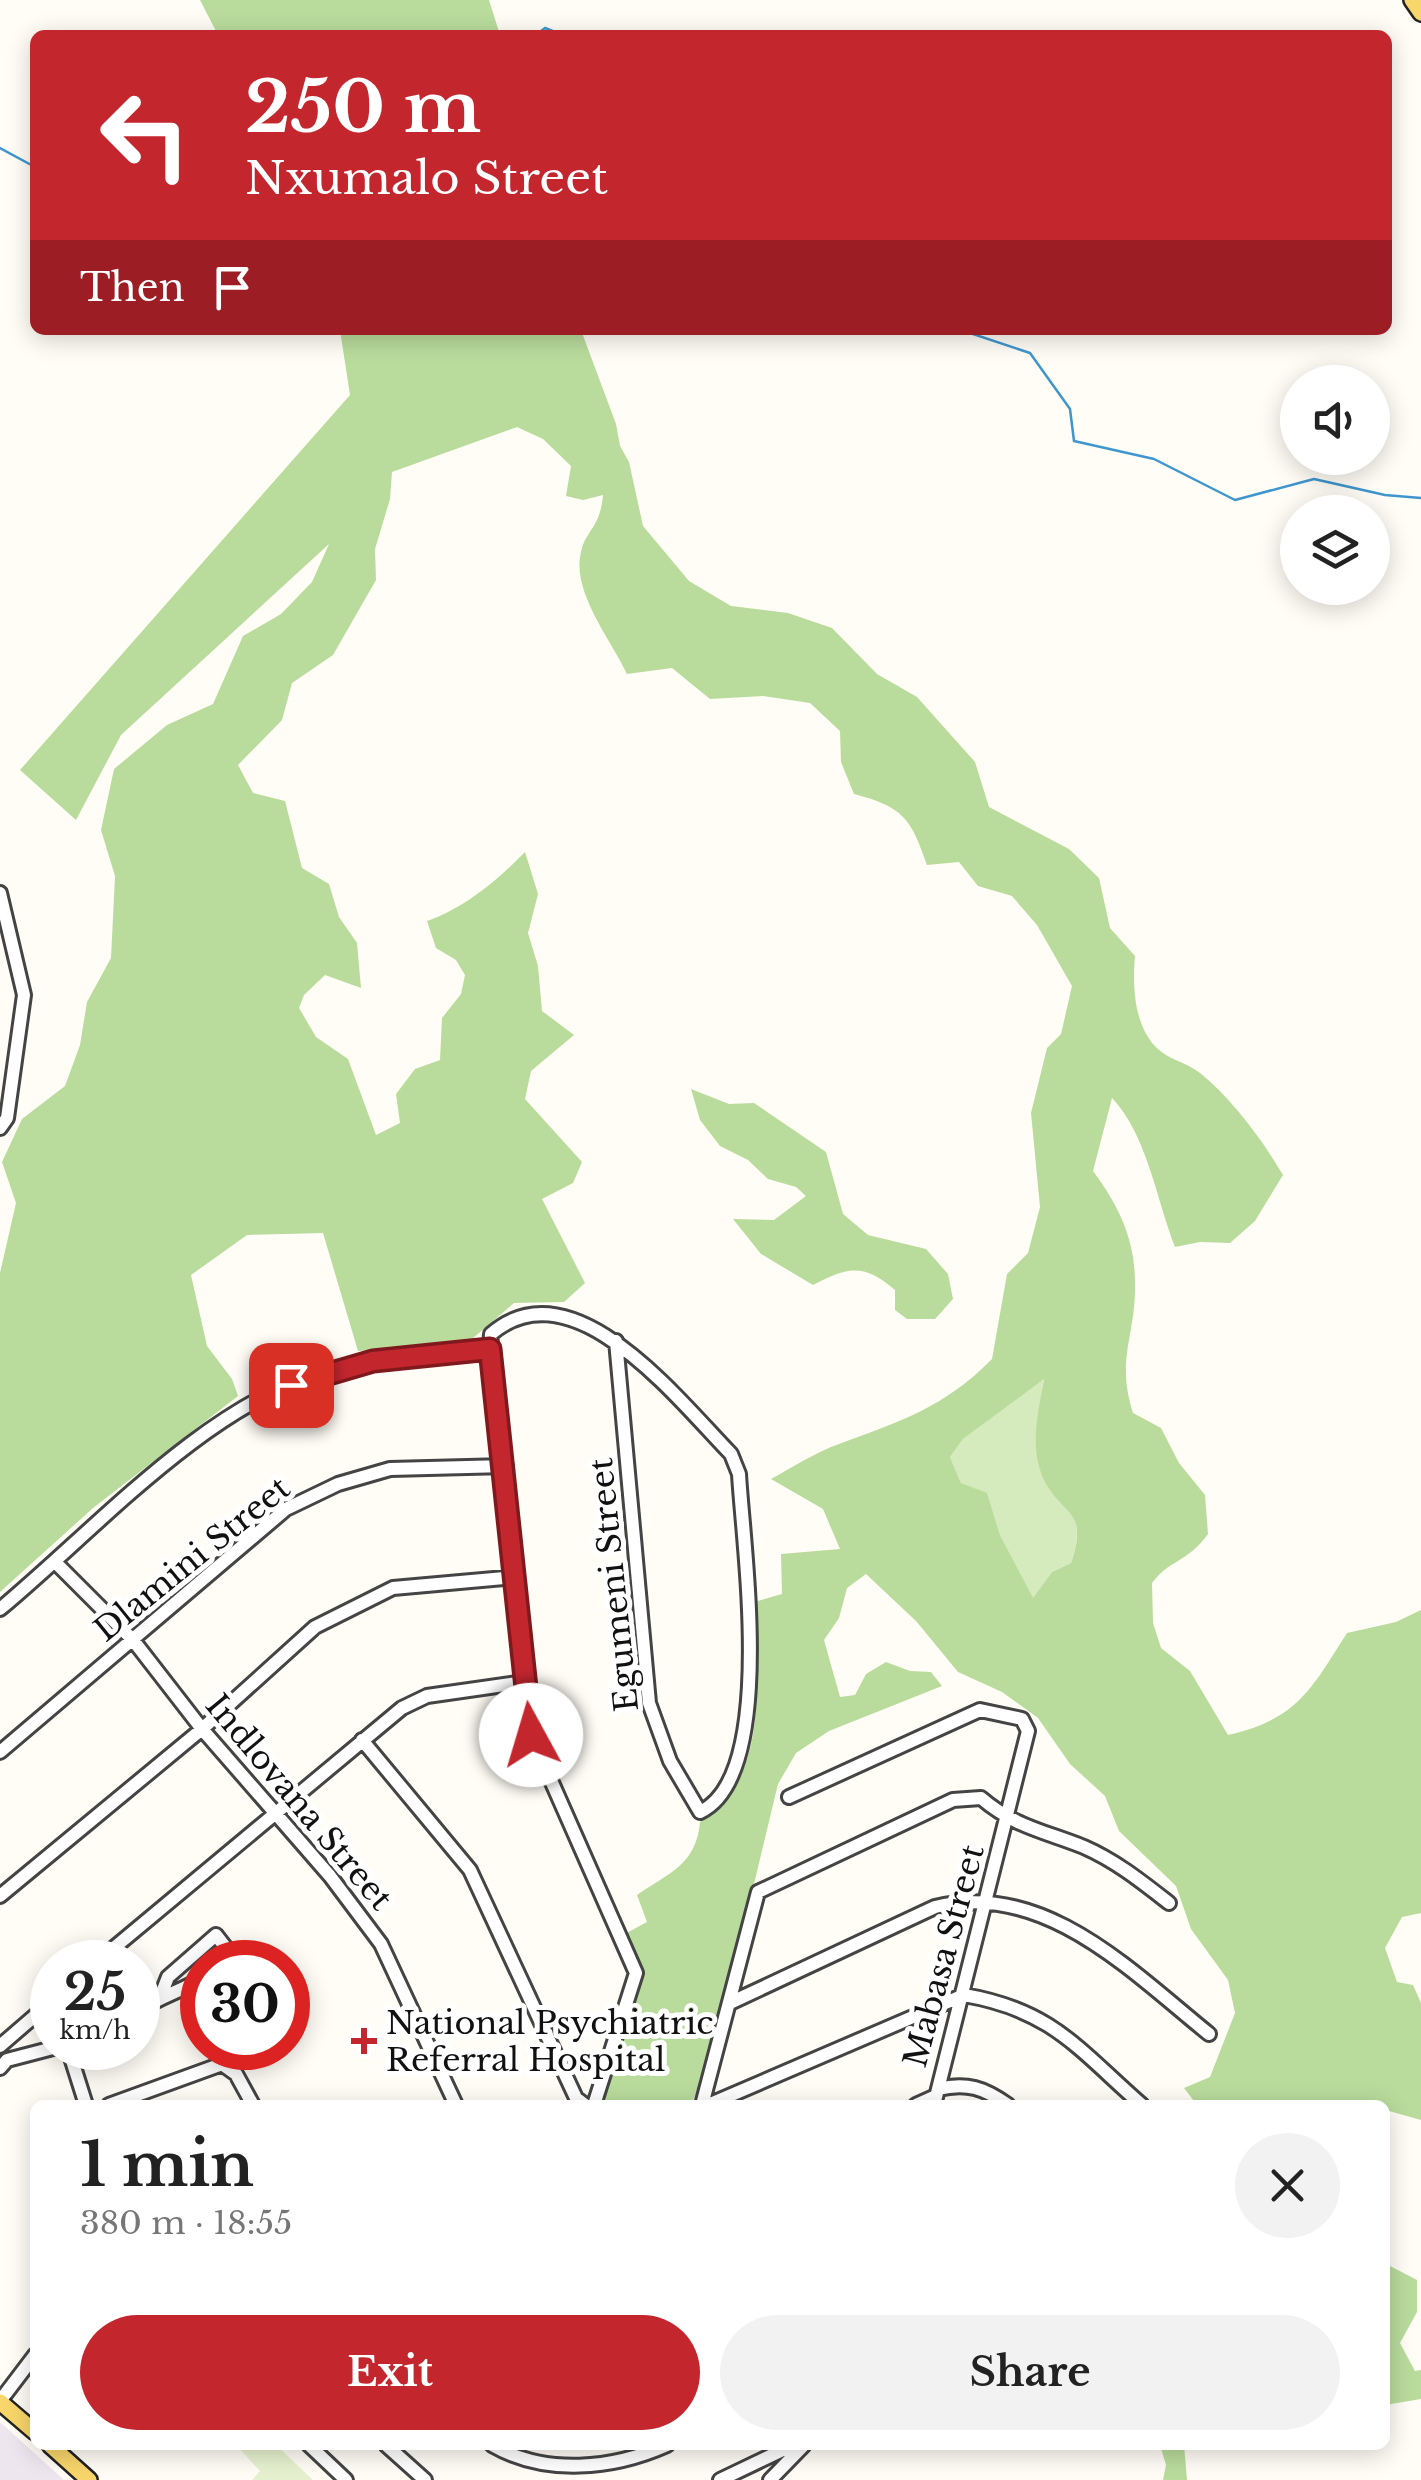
<!DOCTYPE html>
<html lang="en">
<head>
<meta charset="utf-8">
<style>
	body { margin:0; font-family:"Libre Baskerville",serif; background:#f2f2f2; color:#222; height:100vh; display:flex; flex-direction:column; font-size:38px; white-space:nowrap }
	* { box-sizing:border-box; margin:0 }
	p { font-size:32px; color:#767676 }
	.icon { flex:none; width:55px; height:55px; fill:none; stroke:currentColor; stroke-width:2; stroke-linecap:round; stroke-linejoin:round }
	.map { position:relative; flex:1; overflow:hidden }
	.sheet { position:absolute; left:30px; top:2100px; width:1360px; height:350px; display:flex; flex-direction:column; background:#fff; border-radius:15px; box-shadow:0 5px 25px #0003 }
	.sheet>* { flex:none }
	.banner { position:absolute; left:30px; top:30px; width:1362px; height:305px; border-radius:15px; box-shadow:0 5px 25px #0003; background:#c4262e; color:#fff; overflow:hidden }
	.controls { position:absolute; left:1280px; top:365px; display:grid; gap:20px }
	.controls a { display:grid; place-items:center; width:110px; height:110px; border-radius:50%; background:#fff; box-shadow:0 5px 25px #0003; font-size:50px }
	.speed { position:absolute; left:30px; top:1940px; display:flex; gap:20px; font-size:50px; font-weight:700; text-align:center }
	.speed>* { display:grid; place-content:center; width:130px; height:130px; border-radius:50%; background:#fff; box-shadow:0 5px 25px #0003; line-height:1 }
	.speed small { font-size:25px; font-weight:400 }
	.speed .limit { border:15px solid #d22; background:#fff; color:#111 }
	.pin { position:absolute; display:grid; place-items:center; width:85px; height:85px; color:#fff; margin:-42px; border-radius:20px; box-shadow:0 5px 15px #0006 }
	.me { position:absolute; width:110px; margin:-55px; rotate:354deg; stroke-linejoin:round; filter:drop-shadow(0 0 8px #0008) }
	.turn { display:flex; align-items:center; gap:35px; height:210px; padding:0 50px; font-size:45px }
	.turn .icon { width:130px; height:130px; stroke-width:2.5 }
	.turn b { display:block; font-size:70px; line-height:85px }
	.then { display:flex; align-items:center; height:95px; padding:0 50px; background:#0003; gap:20px; font-size:38px }
	.round { display:grid; place-items:center; flex:none; width:105px; height:105px; border-radius:52px; background:#f2f2f2 }
	.overview { display:flex; align-items:center; justify-content:space-between; height:170px; padding:0 50px }
	h1 { font-size:60px; font-weight:700; line-height:75px }
	.action { display:flex; gap:20px; margin-top:auto; padding:20px 50px }
	.action a { flex:1; height:115px; border-radius:60px; background:#c4262e; color:#fff; font-size:40px; font-weight:700; line-height:115px; text-align:center }
	.action a+a { background:#f2f2f2; color:#222 }
	.map>svg:first-child { display:block }
	.industrial { fill:#eee6ef }
	.green { fill:#d5ebbd }
	.forest { fill:#b9dc9c; fill-rule:evenodd }
	.pitch { fill:#e6f2cf }
	.lines { fill:none; stroke-linecap:round; stroke-linejoin:round }
	.stream { stroke:#3f96cf; stroke-width:2.5 }
	.minor-casing { stroke:#444; stroke-width:18 }
	.major-casing { stroke:#222; stroke-width:20 }
	.minor { stroke:#fff; stroke-width:12 }
	.major { stroke:#f9d66b; stroke-width:15 }
	.route-casing { stroke:#7f191e; stroke-width:25 }
	.route { stroke:#c4262e; stroke-width:18 }
	.poi-dot { fill:#c4262e; stroke:#fff; stroke-width:4 }
	.labels { text-anchor:middle; stroke-width:10; stroke-linejoin:round; paint-order:stroke }
	.street-label { font-size:32px; fill:#111; stroke:#fff }
	.poi-label { font-size:32px; fill:#111; stroke:#fff; text-anchor:start }
</style>
</head>
<body>
<div class="map">
<svg width="1421" height="2480" viewBox="0 0 1421 2480">
	<rect width="100%" height="100%" fill="#fffdf5"/>
	<path class="industrial" d="M0,2422L64,2480H0Z"/>
	<path class="green" d="M1044,1378C1038,1411 1035,1447 1045,1480C1055,1512 1091,1505 1071,1563L1052,1572L1033,1599L1000,1535L987,1494L961,1483L950,1457L963,1439Z"/>
	<path class="forest" d="M200,0H489L500,35H218Z
		M340,330H581L616,424L620,446L629,462L643,526L689,581L731,606L788,613L832,628L877,674L917,697L975,762L989,807L1069,849L1099,878L1110,928L1135,956C1132,987 1134,1036 1166,1055C1176,1061 1190,1065 1200,1073C1233,1100 1261,1138 1283,1175L1255,1221L1230,1243L1200,1242L1175,1247C1156,1198 1147,1135 1112,1098L1093,1171C1120,1208 1136,1241 1135,1288C1135,1337 1116,1360 1133,1413L1161,1428L1179,1463L1205,1495L1208,1534C1186,1564 1171,1558 1152,1583L1153,1623L1161,1648L1190,1671L1228,1735C1297,1719 1310,1691 1347,1633L1396,1622L1421,1610V1913L1402,1917L1385,1948L1397,1982L1413,1985L1421,2003V2120L1389,2111L1385,2135V2105H1197L1184,2088L1210,2077L1235,2013L1228,1980L1191,1929L1176,1886L1119,1831L1105,1796L1070,1764L1038,1718L1002,1692L958,1672L916,1621L866,1574L847,1588L839,1618L824,1640L840,1697L855,1695L866,1674L886,1662L910,1671L931,1672L942,1686L829,1731L796,1753L778,1784L710,2067L693,2100L664,2105H597L638,1995L640,1973L623,1935L647,1922L637,1895C670,1872 696,1865 700,1822C772,1776 756,1676 754,1602L782,1594L781,1554L840,1549L823,1509L771,1479C793,1467 816,1452 839,1444C901,1421 945,1407 992,1359L1007,1274L1028,1253L1040,1207L1031,1113L1047,1048L1061,1034L1072,986L1037,925L1012,896L978,886L959,862L927,865C911,818 903,807 854,794L841,762L840,731L810,703L763,696L710,699L672,668L627,674C611,640 571,591 581,552C586,529 600,529 603,495L583,500L566,496L571,466L543,439L517,427L392,472L390,499L375,549L376,580L333,655L292,683L282,720L238,765L253,793L285,801L302,868L329,884L339,917L357,943L361,988L325,975L304,995L299,1008L316,1037L348,1059L376,1135L400,1123L396,1094L415,1069L440,1060L442,1018L461,994L465,975L456,960L436,948L427,921C463,909 498,880 525,852L538,894L528,933L538,966L542,1011L574,1035L531,1071L525,1099L582,1162L573,1183L542,1199L585,1283L564,1302L514,1303L465,1345L358,1351L323,1233L247,1235L191,1275L207,1346L232,1379L238,1396L93,1508L0,1592V1273L16,1203L2,1162L22,1119L65,1086L80,1045L87,1002L111,958L115,876L101,830L114,769L167,725L213,704L243,636L281,614L312,582L329,544L121,735L76,820L20,770L350,395ZM1044,1379C1038,1413 1029,1448 1044,1480C1060,1515 1090,1508 1071,1563L1052,1572L1033,1598L1000,1535L987,1493L961,1483L950,1457L963,1439Z
		M691,1089L729,1104L754,1103L826,1152L843,1214L868,1235L926,1249L948,1274L953,1299L935,1319H907L895,1310V1290C863,1263 848,1267 813,1285L761,1254L733,1219L774,1220L806,1196L796,1187L768,1179L748,1160L720,1146L700,1120Z
		M1385,2258L1390,2266L1417,2280V2312L1400,2343L1415,2371L1421,2370V2399L1385,2405Z
		M1160,2445H1184L1187,2480H1163L1166,2465Z"/>
	<path class="pitch" d="M236,2445H276L313,2480H252L260,2471Z"/>
	<g class="lines">
		<path class="stream" d="M536,35L545,28L563,35
			M0,148L35,167
			M961,330L1030,353L1070,409L1074,441L1154,459L1235,500L1314,479L1385,495L1421,498"/>
		<defs>
			<path id="minor" d="M0,893L24,995L7,1118L0,1128
				M56,1563L133,1640L202,1729L330,1876L381,1944L456,2105
				M0,1609C93,1532 201,1410 317,1374C373,1357 433,1357 490,1349
				M362,1740L470,1870L576,2098L585,2105
				M0,1752L286,1509L338,1484L390,1469L506,1466
				M789,1797L980,1710L1022,1719L1028,1731L934,2105
				M0,1896L202,1729L315,1627L393,1588L515,1577
				M97,1962L402,1708L427,1696L525,1682
				M161,1995L168,1977L216,1935L233,1957L225,1962
				M732,2002L935,1907C1044,1880 1132,1972 1209,2034
				M138,2012C159,1996 181,1992 202,1978
				M0,2046L52,2001
				M68,2048L86,2105
				M0,2068L7,2060L53,2048
				M938,2089C967,2082 984,2088 1008,2105
				M109,2105L222,2064L236,2074L253,2105
				M594,2105L636,1973L531,1735L490,1349L491,1334C573,1263 679,1401 731,1454L739,1474C743,1547 777,1776 700,1812L670,1761L649,1703L616,1341
				M702,2105L758,1892L953,1800L981,1798C1015,1827 1044,1831 1084,1847C1116,1861 1142,1882 1169,1903
				M708,2105L964,1995C1052,2010 1078,2049 1142,2105
				M916,2105L936,2096
				M0,2401L35,2355
				M309,2445L346,2480
				M386,2445L425,2480
				M492,2445C546,2476 613,2469 667,2445
				M720,2480L793,2445
				M770,2480L804,2445"/>
			<path id="major" d="M1412,0L1421,13
				M0,2402L35,2432
				M50,2445L89,2480"/>
		</defs>
		<use href="#minor" class="minor-casing"/>
		<use href="#major" class="major-casing"/>
		<use href="#minor" class="minor"/>
		<use href="#major" class="major"/>
	</g>
	<g class="lines">
		<defs>
			<path id="route" d="M291,1385L373,1361L490,1349L531,1735"/>
		</defs>
		<use href="#route" class="route-casing"/>
		<use href="#route" class="route"/>
	</g>
	<path class="poi-dot" d="M359 2026h10v10h10v10h-10v10h-10v-10h-10v-10h10z"/>
	<g class="labels">
		<g class="street-label">
			<text transform="translate(192 1559) rotate(-39)" y="11">Dlamini Street</text>
			<text transform="translate(614 1585) rotate(-96)" y="11">Egumeni Street</text>
			<text transform="translate(299 1802) rotate(50)" y="11">Indlovana Street</text>
			<text transform="translate(944 1956) rotate(-75)" y="11">Mabasa Street</text>
		</g>
		<g class="poi-label">
			<text x="386" y="2034">National Psychiatric<tspan x="386" dy="37">Referral Hospital</tspan></text>
		</g>
	</g>
</svg>
<div class="controls">
<a><svg class="icon" aria-label="sound" viewBox="0 0 24 24"><path d="M4 9h4l5-4v14l-5-4H4zM17 9q2 3 0 6"/></svg></a>
<a><svg class="icon" aria-label="layers" viewBox="0 0 24 24"><path d="M12 4l9 5-9 5-9-5zM3 14l9 5 9-5"/></svg></a>
</div>
<div class="speed"><div>25<small>km/h</small></div><div class="limit">30</div></div>
<div class="pin" style="left:291px;top:1385px;background:#d93025"><svg class="icon" aria-label="arrive" viewBox="0 0 24 24"><path d="M6 21V4h12l-3 4 3 4H6"/></svg></div>
<svg class="me" style="left:531px;top:1735px" viewBox="-20 -20 40 40"><circle r="19" fill="#fff"/><path d="M0-13L10 11 0 6-10 11z" fill="#c4262e"/></svg>
<div class="banner">
<div class="turn"><svg class="icon" aria-label="left" viewBox="0 0 24 24"><path d="M17 20v-9H6M10 6l-5 5 5 5"/></svg><div><b>250 m</b>Nxumalo Street</div></div>
<div class="then">Then<svg class="icon" aria-label="arrive" viewBox="0 0 24 24"><path d="M6 21V4h12l-3 4 3 4H6"/></svg></div>
</div>
<section class="sheet">
<div class="overview"><div><h1>1 min</h1><p>380 m · 18:55</p></div><a class="round"><svg class="icon" aria-label="close" viewBox="0 0 24 24"><path d="M6 6l12 12M18 6L6 18"/></svg></a></div>
<div class="action"><a>Exit</a><a>Share</a></div>
</section>
</div>
</body>
</html>
